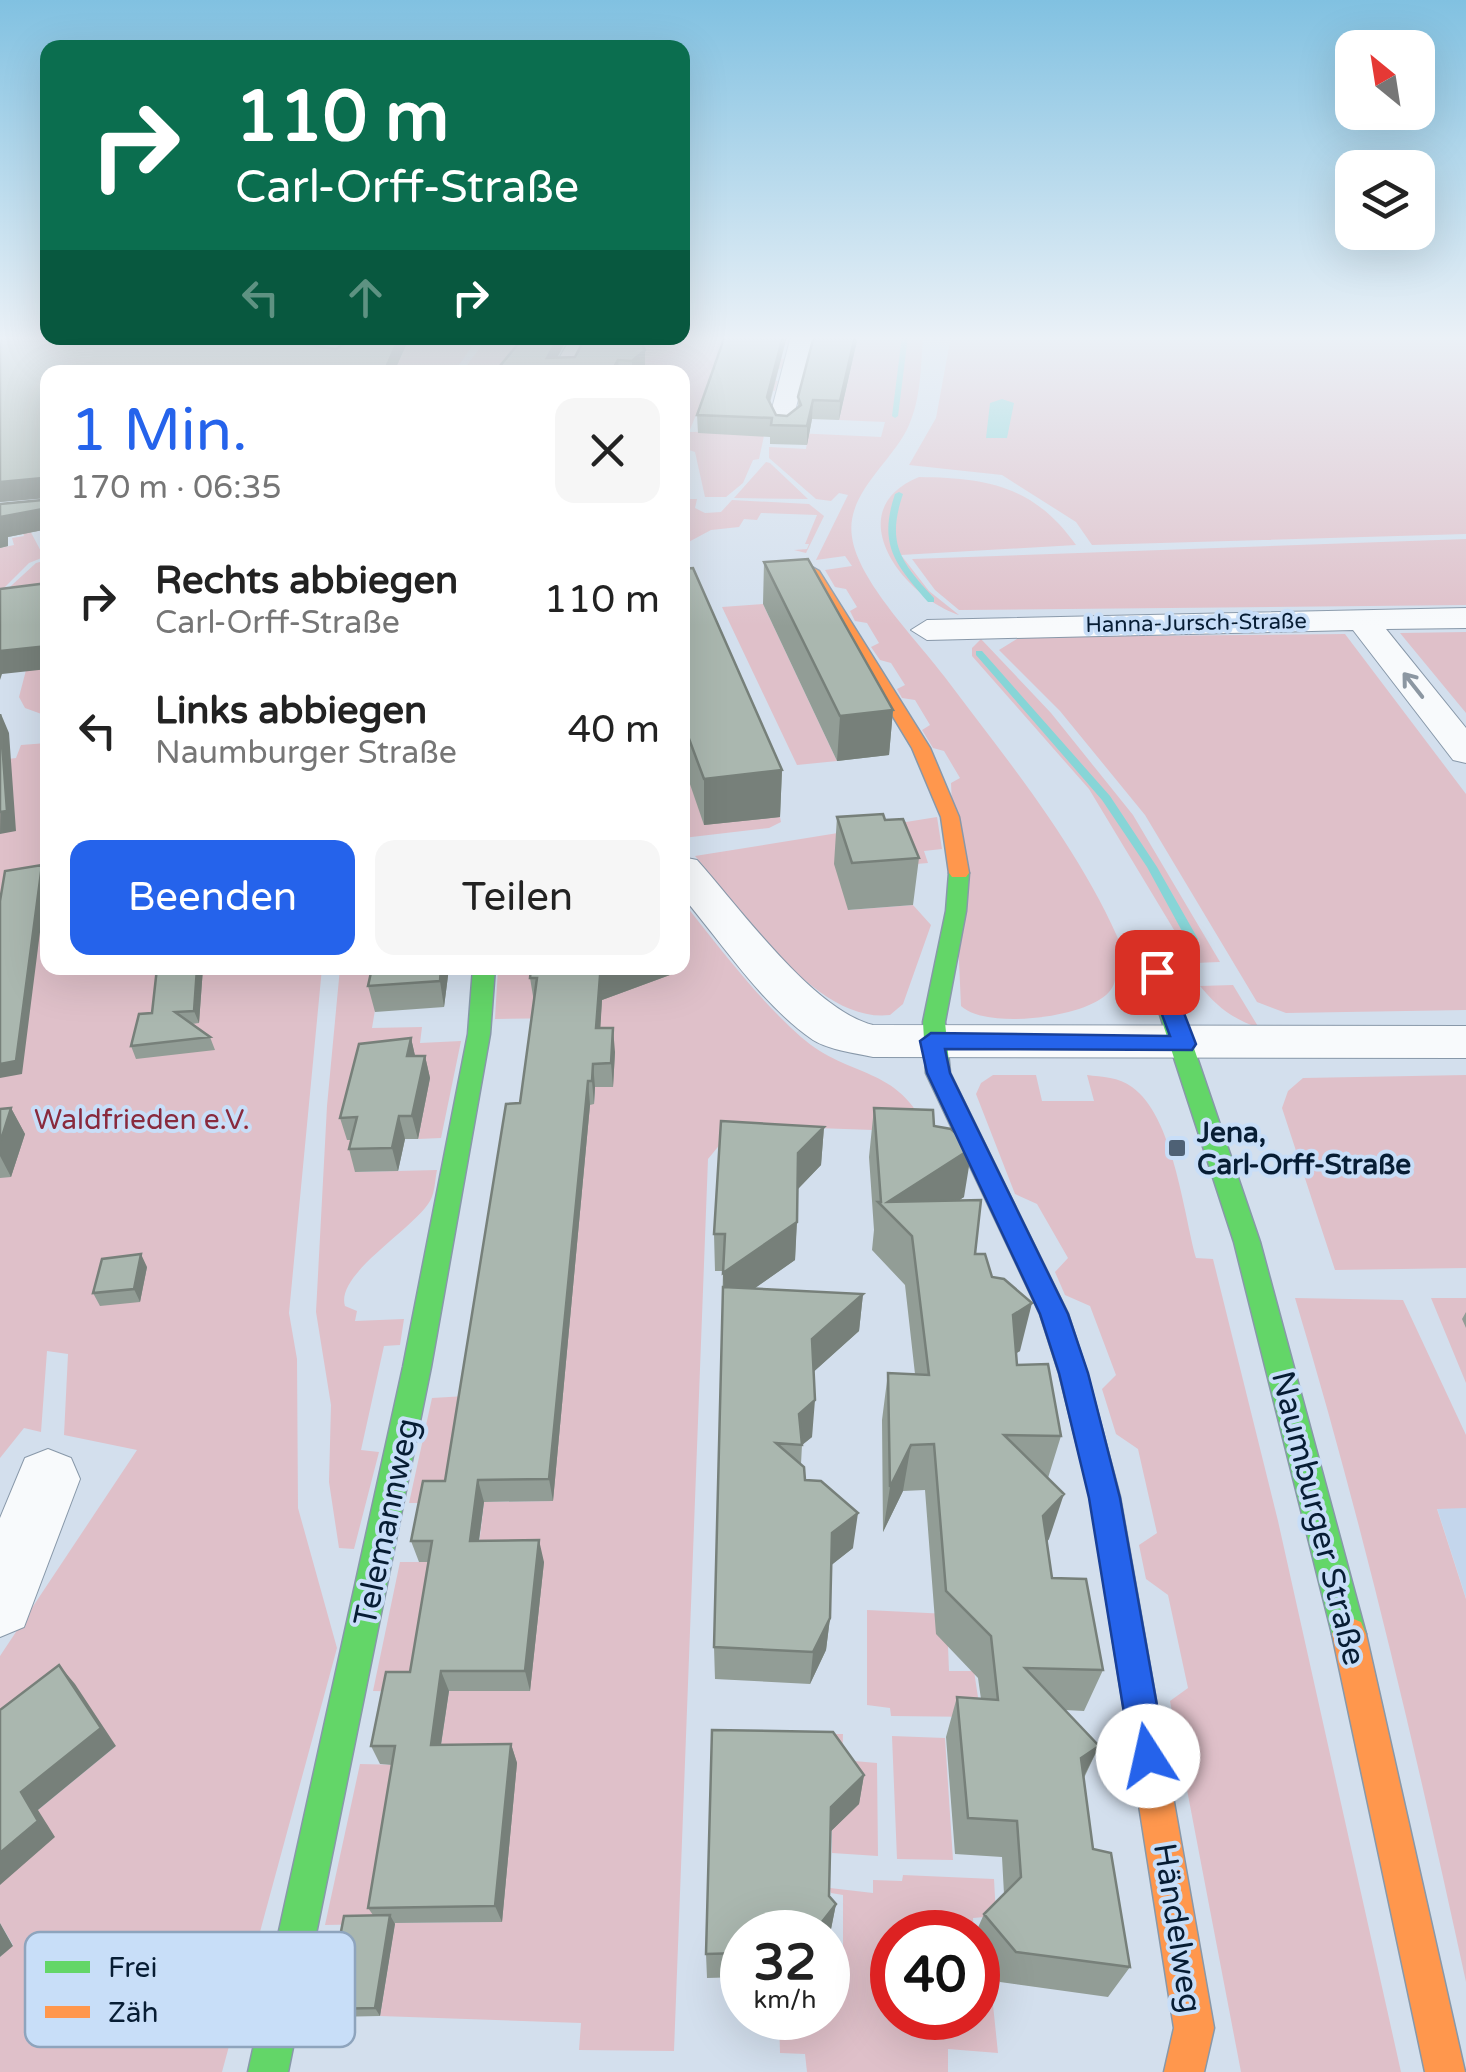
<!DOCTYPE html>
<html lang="de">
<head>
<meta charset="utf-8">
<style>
	body { margin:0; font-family:"Varela Round",sans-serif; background:#f6f6f6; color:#222; height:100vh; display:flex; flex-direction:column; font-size:38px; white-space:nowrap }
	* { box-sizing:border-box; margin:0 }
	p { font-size:32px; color:#767676 }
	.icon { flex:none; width:55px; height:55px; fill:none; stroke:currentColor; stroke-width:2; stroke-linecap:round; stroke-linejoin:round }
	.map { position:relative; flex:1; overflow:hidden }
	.details { position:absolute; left:40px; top:365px; width:650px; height:610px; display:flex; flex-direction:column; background:#fff; border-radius:20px; box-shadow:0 10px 40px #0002 }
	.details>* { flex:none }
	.top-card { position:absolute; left:40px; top:40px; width:650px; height:305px; border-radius:20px; box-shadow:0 10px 40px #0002; background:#0b6e4f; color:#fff; overflow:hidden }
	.needle { width:65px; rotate:330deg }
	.fabs { position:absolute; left:1335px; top:30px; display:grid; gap:20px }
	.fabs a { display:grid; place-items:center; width:100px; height:100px; border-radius:20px; background:#fff; box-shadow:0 10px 40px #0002; font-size:50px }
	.speed { position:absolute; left:720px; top:1910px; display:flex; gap:20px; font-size:50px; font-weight:700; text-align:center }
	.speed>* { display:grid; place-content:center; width:130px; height:130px; border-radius:50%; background:#fff; box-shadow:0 10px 40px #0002; line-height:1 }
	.speed small { font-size:25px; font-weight:400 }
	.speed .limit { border:15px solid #d22; background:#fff; color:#111 }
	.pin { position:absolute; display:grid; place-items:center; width:85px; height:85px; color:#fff; margin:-42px; border-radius:20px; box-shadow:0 5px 15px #0006 }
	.me { position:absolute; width:110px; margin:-55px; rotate:350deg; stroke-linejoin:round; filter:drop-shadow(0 0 8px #0008) }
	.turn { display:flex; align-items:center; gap:35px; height:210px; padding:0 30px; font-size:45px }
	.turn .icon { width:130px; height:130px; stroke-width:2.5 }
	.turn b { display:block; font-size:70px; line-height:85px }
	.lanes { display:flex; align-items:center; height:95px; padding:0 30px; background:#0003; justify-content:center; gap:50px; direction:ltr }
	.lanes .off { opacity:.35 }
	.round { display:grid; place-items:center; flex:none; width:105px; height:105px; border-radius:20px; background:#f6f6f6 }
	.overview { display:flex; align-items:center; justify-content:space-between; height:170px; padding:0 30px }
	h1 { font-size:60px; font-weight:600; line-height:75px; color:#2563eb }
	.button { display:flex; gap:20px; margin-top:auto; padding:20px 30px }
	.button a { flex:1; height:115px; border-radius:20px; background:#2563eb; color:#fff; font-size:40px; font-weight:600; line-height:115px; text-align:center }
	.button a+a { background:#f6f6f6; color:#222 }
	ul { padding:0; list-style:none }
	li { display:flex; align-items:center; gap:30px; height:130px; padding:0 30px }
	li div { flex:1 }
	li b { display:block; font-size:38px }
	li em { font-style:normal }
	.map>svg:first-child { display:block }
	.built { fill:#c4d6ec }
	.green { fill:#dfc0c9 }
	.water { fill:#87d5d7 }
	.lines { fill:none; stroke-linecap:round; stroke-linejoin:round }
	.stream { fill:#87d5d7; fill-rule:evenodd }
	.street-casing { stroke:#8898a9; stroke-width:2 }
	.fast-casing { stroke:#8898a9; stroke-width:3 }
	.slow-casing { stroke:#8898a9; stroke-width:3 }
	.street { fill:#f8fafc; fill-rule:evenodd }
	.fast { fill:#63d668; fill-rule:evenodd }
	.slow { fill:#ff974d; fill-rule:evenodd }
	.wall { fill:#929d96 }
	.shaded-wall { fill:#77807a }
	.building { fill:#aab7af; stroke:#77807a; stroke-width:2.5 }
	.oneway { stroke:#8c97a2 }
	.route { fill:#2563eb; stroke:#184099; stroke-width:2.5 }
	.poi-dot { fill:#4e6175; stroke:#c8def8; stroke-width:4 }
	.labels { text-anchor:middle; stroke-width:8; stroke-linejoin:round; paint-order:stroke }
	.far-street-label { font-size:22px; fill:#071d34; stroke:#c8def8 }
	.park-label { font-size:28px; fill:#892a3d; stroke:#c8def8 }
	.poi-label { font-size:28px; font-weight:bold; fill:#071d34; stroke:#c8def8; text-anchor:start }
	.near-street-label { font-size:32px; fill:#071d34; stroke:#c8def8 }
	.key { fill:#c8def8; stroke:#8ea4bd; stroke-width:2.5 }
	.key-label { font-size:28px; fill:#071d34 }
</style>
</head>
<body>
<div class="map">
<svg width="1466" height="2072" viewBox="0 0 1466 2072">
	<rect width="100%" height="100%" fill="#d3dfed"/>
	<path class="built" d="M1437,1508H1466V1598Z"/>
	<path class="green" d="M778,336L791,338L789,345L774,344L768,358L785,359L782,369L765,368L760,380L778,381L775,391L754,390L736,417L696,415L689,432L765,431L759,459L753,460L743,483L726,497H705L695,452L683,448L682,372H588L603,338Z
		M858,336H923C921,365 921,398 909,425C893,462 845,493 852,537C858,581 917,640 944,676C1011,765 1087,857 1128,962H1115C1116,973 1117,983 1109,992C1087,1018 986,1030 961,1006L951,783L960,778L944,751L933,748L922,730L930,725L915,700L902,698L897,689L905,685L891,663L880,660L871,647L879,643L867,623L855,621L850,611L857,607L846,589L835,587L825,570L852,566L845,556L816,560L848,495L839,493L831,501L816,499L769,458V447L806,449L808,438L795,433L881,437L885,422L839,420Z
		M951,336H1466V534L1092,545L1076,522L1002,475L909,465L936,418Z
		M443,338H478L454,372H337L397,363L403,354L377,342L437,345Z
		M487,338H561L510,372H462Z
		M766,462L770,463L808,499L734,498Z
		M919,477C988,478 1034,486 1076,545L901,555L929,591L959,615C902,596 838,510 919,477Z
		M683,499H697L695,508L705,513L721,512L732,500L809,504L824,516L806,553L794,550L807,549L809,544H805L817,515L761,513L757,520L744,519L739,527L711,530L683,545Z
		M27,525L44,557L29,563L0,592V548L14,545L12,538L24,536L20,526Z
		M1466,539V605L959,610L935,590L912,559Z
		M47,560V716L25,708L19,697L43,605L0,596L36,563Z
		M763,604L837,761L797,765L722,607Z
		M1466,632V713L1400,633Z
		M1345,634L1466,794V1010L1286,1013L1257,1002L1145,815L1060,711L999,650L1020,637Z
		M981,639L1051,713L1133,815L1220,962L1194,963L1089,789L972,656V648Z
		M47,743L48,968H322L289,1313L297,1359L298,1508L337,1648L222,2072H0V1957L13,1945L0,1923V1885L38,1810L116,1746L0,1742V1656L137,1450L64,1435L68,1354L47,1351L41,1432L24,1428L0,1458V760L16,758L21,745Z
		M682,744L780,817L781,822L769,828L683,838Z
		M937,817L942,849L924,851L928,863L881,867L848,910L913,905L931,925L903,1004L890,1015C815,1024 740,907 695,856Z
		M683,902C720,948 757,998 801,1037C851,1080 897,1064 928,1132L736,1125L708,1159L674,2051L579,2050L581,2023L380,2016L395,1923L501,1922L438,1764L449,1691L530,1690L477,1562L484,1502L553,1501L527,1105L594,1104L595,1087L570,1018L495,1019L498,968H682Z
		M340,968H382L372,1028L422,1027L420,1043L461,1041L441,1138L418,1139L429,1078L347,1140H363L356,1172L437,1170C435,1179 435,1193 430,1201C413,1230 335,1274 345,1306L357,1311L355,1321L404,1319L400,1345L384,1346L361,1450L379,1452L354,1549L339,1548L329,1482L331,1405L316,1312L327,1106Z
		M1233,985L1259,1028C1233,1019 1217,1007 1200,986Z
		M993,1075H1036L1042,1101H1094L1087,1075C1102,1077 1119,1077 1132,1087C1173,1116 1183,1210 1196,1258L1213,1259L1278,1521L1401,2072H1241L1170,1701L1188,1688L1168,1595L1146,1579L1139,1545L1157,1533L1138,1449L1116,1434L1102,1389L1116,1375L1090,1306L1065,1295L1055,1272L1068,1258L1037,1204L1015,1194L976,1094L981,1083Z
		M1466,1075V1268L1335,1270L1282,1108L1288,1091L1303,1078Z
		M1295,1298L1403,1300L1466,1435V1508L1437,1509L1466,1599V1982C1416,1751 1363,1524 1295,1298Z
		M1431,1298H1466V1383Z
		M466,1396L451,1503H409L432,1398Z
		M400,1562H439L418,1692L373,1691Z
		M867,1610L968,1615L947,1621L949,1671H974L981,1717L891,1716L890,1708L867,1705Z
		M832,1734H843L842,1760L877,1763L878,1856L832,1853Z
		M892,1736L945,1738L953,1860L897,1859Z
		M360,1764L403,1765L378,1924L325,1925Z
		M903,1875L994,1879L996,1916L973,1918L974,1932H892V2018H978V1977L990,1976L998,2053L948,2049V2072H807L805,2054L780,2053L779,2018H828V1965L834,1956L843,1955V1895L831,1893L830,1888L873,1893V1880L902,1881Z"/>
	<path class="water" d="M1002,399L1014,403L1007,438H986L990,403Z"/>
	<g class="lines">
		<path class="stream" d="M902,336H908L898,416L895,418L892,416Z
			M899,492L903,494C886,544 901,562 934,598V602H928C895,564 878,545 895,494Z
			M976,651H982L1110,796L1157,867L1198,939L1196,942H1188L1147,867L1102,800L976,655Z"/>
		<defs>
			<path id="street" d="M791,336H813L794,416L797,425L785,432L776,430L770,416Z
				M571,338H592L573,372H551Z
				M1466,608V628L1386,629L1466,728V763L1453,760L1353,630L927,640L911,630L927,620Z
				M682,857L697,860C740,908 813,1010 873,1025L1466,1026V1058L873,1057C855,1053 829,1050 813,1040C762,1005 722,943 682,896Z
				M48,1449L71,1458L80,1479L24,1627L0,1637V1518L25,1458Z"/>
			<path id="fast" d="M959,867L969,873L966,911L945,1022L950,1073L1068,1314L1087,1373L1120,1497L1161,1729L1156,1741L1144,1746L1132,1741L1127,1729L1090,1497L1059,1373L1040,1314L926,1073L923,1022L946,911L949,873Z
				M1157,965L1168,972L1260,1242L1366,1634L1361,1646L1349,1651L1337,1646L1332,1634L1234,1242L1146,972Z
				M473,968H495L490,1034L431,1367L288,2072H248L403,1367L468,1034Z"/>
			<path id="slow" d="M812,567L819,571L930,748L959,817L969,873L966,877H952L949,873L941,817L912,748L805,571Z
				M1349,1617L1361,1622L1366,1634L1465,2072H1425L1332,1634L1337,1622Z
				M1144,1712L1156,1717L1161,1729L1214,2028L1204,2072H1164L1174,2028L1127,1729L1132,1717Z"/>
		</defs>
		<use href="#street" class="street-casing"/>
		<use href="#fast" class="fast-casing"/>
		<use href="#slow" class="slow-casing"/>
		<use href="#street" class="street"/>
		<use href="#fast" class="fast"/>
		<use href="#slow" class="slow"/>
	</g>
	<path class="wall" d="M20,336H48V338H261L336,349L342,345L288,338H424L419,345H406L394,372H48V529L8,537V546L0,548V504L42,500V498L0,502V342L3,338H18Z
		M725,336H787L770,403L776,415L787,416L798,408V397L814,336H858L839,420L812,419L807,445L770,444V437L698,433L697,415Z
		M567,338L557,358L645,350V366L638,372H495Z
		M764,562L893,710L889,755L837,761L763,604Z
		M682,569L782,770L780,817L704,825L682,761Z
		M837,817L885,820L919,858L913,905L848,910L834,864Z
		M157,968H203L199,1023L192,1024L210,1037L215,1050L136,1059L131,1046L152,1013Z
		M372,968H449L444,1007L375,1012L368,986Z
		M531,968H678V972L602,1000L600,1028L615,1052L613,1087H595L594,1104L590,1105L553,1501L484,1502L479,1541L544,1562L530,1691H449L441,1745L511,1744L517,1763L502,1922L395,1923L380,2016L332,2017L326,2009L373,1915L368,1908L392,1765L380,1764L371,1746L410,1672L428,1562H419L411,1541L445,1481L520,1103L534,1002L530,978Z
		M411,1038L415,1056H425L430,1078L418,1139H405L398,1171L355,1172L349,1149L351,1140H347L340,1118Z
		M11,1108L25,1134L11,1177L0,1178V1109Z
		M874,1108L934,1126L964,1197L959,1200L975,1254L992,1277L1020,1351L1016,1353L1017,1365L1061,1436L1048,1478L1049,1539L1047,1542L1052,1578L1103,1670L1084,1711L1065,1710L1099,1746L1084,1778L1093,1849L1130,1967L1108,1997L1000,1982L978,1954V1932H976L984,1914L1004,1894L1002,1857L955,1854L946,1737L957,1697L981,1699L978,1678L936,1634L925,1490L903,1491L883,1532L882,1420L888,1373L915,1374L905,1285L872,1250L874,1230L869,1157Z
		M824,1127L821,1165L798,1189L795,1260L755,1288L863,1294L859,1331L813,1372L812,1437L802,1445L801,1464L805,1480L853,1548L831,1565L830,1618L826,1650L810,1684L715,1679L714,1647L723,1271H715L714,1234Z
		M147,1267L140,1302L100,1306L93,1293Z
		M1466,1312V1328L1462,1319Z
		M864,1775L859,1804L830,1832L829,1896L836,1904L831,1929L742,1932V1977L707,1978L706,1954Z"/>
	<path class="shaded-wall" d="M783,336H787L766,415L767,397Z
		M855,336H858L839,420L840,401Z
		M399,338H405L406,345L394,372H384Z
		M558,338H567L550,372L547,358Z
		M645,350V366L638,372H632V361Z
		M618,360L619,372H611Z
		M813,400L812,419L807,445V426Z
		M44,478L48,498L0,502V482Z
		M48,508V529L8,537V546L0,548V517Z
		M48,646V669L2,674L0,680V651Z
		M893,710L889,755L837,761L840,716Z
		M1,714L9,733L16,831L0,834Z
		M782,770L780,817L704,825V779Z
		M42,865L47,877L22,1074L0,1078V1064Z
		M197,968H203L199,1023L194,1011Z
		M441,968H449L444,1007L440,981Z
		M624,968H678V972L602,1000L599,1052L596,1028L600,976Z
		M613,1028L615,1052L613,1087L611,1063Z
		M411,1038L416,1060L407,1056Z
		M425,1056L430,1078L418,1139L412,1116Z
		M593,1064L595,1087L594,1104L592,1081Z
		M588,1081L590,1105L553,1501L549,1479Z
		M11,1108L25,1134L11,1177L0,1156V1143Z
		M399,1116L405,1139L398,1171L392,1148Z
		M824,1127L821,1165L796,1191L798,1153Z
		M972,1148L964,1197L909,1233L888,1202Z
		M797,1222L795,1260L724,1310L723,1273Z
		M141,1254L147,1267L140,1302L134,1289Z
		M863,1294L859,1331L809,1376L812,1339Z
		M1032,1303L1020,1351L1001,1363L1013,1315Z
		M815,1400L812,1437L802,1445L799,1414Z
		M911,1445L903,1491L883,1532L890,1487Z
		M478,1480L484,1502L476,1562L470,1541Z
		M1064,1494L1049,1539L1029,1560L1043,1516Z
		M858,1513L853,1548L829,1567L832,1533Z
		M539,1540L544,1562L530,1691L525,1671Z
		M830,1618L826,1650L810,1684L813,1652Z
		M59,1665L75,1684L116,1746L38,1810L55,1837L0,1885V1853L21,1792Z
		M441,1671L449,1691L438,1764L431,1745Z
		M511,1744L517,1763L502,1922L495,1906Z
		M1099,1746L1080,1784L1081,1758Z
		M864,1775L859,1804L827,1835L831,1807Z
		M836,1904L831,1929L828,1934V1932H814Z
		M390,1915L395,1924L380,2016L375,2008Z
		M0,1923L13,1946L0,1957Z"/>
	<path class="building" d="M20,336H48V338H261L336,349L352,339L349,338H399L384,372H48V508L0,517V526V504L42,500L44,478L0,482V342L3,338H18Z
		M725,336H783L767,397L776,415L787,416L801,405L798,397L814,336H855L840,401L813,400L807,426L771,425L772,418L697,415Z
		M523,338H558L547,358L575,357L585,338H639L645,350L632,361L618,360L611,372H495Z
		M808,559L893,710L840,716L764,562Z
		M693,568L782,770L704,779L682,720V569Z
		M48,583V646L0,651V589Z
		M0,714L7,811L0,812Z
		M883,814L885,820L903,819L919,858L852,863L837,817Z
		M42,865L16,1061L0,1064V901L5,871Z
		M157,968H197L194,1011L175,1012L210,1037L131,1046L139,1014L152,1013Z
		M372,968H441L440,981L368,986Z
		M531,968H624L600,976L596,1028H613L611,1063L593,1064L592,1081H588L549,1479L478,1480L470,1541L539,1540L525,1671H441L431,1745L511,1744L495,1906L368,1908L395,1746H371L386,1672H410L432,1541H411L423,1481H445L506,1104L520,1103L537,978H530Z
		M411,1038L407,1056H425L412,1116H399L392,1148L349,1149L357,1117L340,1118L359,1044Z
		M11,1108L0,1143V1109Z
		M874,1108L933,1110L934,1126L951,1129L972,1148L888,1202L981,1200L975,1254H985L992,1277L1004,1279L1032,1303L1013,1315L1017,1365L1048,1364L1061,1436L1004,1435L1064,1494L1043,1516L1052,1578L1086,1579L1103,1670L1025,1668L1099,1746L1081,1758L1093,1849L1111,1853L1130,1967L1016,1952L984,1914L1021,1877L1017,1821L968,1818L957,1697L998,1700L991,1636L946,1591L934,1444L911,1445L890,1487L888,1373L929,1375L912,1236L878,1202H881Z
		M721,1121L824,1127L798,1153L797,1222L723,1273L725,1234H714Z
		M141,1254L134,1289L93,1293L102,1259Z
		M723,1287L863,1294L812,1339L815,1400L799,1414L802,1445L776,1443L804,1467L805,1480L821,1481L858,1513L832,1533L830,1618L813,1652L714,1647Z
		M59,1665L101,1728L21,1792L38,1821L0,1853V1710Z
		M712,1730L833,1732L864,1775L831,1807L829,1896L836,1904L814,1932H742V1953L706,1954Z
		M390,1915L375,2008L326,2009L344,1916Z"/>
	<defs><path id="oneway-shaft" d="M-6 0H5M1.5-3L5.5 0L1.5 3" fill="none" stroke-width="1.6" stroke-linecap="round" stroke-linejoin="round" transform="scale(2.5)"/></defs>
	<use class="oneway" href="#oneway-shaft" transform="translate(1413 685) rotate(-128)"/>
	<linearGradient id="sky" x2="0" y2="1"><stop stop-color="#81c1e1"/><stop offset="0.54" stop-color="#ebf1f7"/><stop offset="1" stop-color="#ebf1f7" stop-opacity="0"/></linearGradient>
	<rect width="1466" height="626" fill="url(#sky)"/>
	<path class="route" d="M1157,966L1168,972L1196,1044L1192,1050L945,1049L950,1073L1068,1314L1088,1373L1120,1498L1166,1756L1161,1768L1148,1774L1136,1768L1131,1756L1089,1498L1059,1373L1040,1314L927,1073L920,1041L931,1033L1170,1036L1146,972Z"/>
	<rect class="poi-dot" x="1167" y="1138" width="20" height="20" rx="5"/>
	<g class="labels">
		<g class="far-street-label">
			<text transform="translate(1196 622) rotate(-1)" y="8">Hanna-Jursch-Straße</text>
		</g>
		<g class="park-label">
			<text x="142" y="1129">Waldfrieden e.V.</text>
		</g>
		<g class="poi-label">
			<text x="1197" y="1142">Jena,<tspan x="1197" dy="32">Carl-Orff-Straße</tspan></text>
		</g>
		<g class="near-street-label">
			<text transform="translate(1319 1518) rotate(76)" y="11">Naumburger Straße</text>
			<text transform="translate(386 1522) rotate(-78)" y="11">Telemannweg</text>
			<text transform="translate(1178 1928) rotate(81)" y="11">Händelweg</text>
		</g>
	</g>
	<rect x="25" y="1932" width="330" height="115" rx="15" class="key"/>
	<rect x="45" y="1961" width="45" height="12" fill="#63d668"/>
	<rect x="45" y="2006" width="45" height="12" fill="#ff974d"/>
	<g class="key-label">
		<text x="108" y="1977">Frei</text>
		<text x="108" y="2022">Zäh</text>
	</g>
</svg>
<div class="fabs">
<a><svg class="needle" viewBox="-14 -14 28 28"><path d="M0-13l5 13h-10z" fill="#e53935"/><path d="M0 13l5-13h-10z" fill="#767676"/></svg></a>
<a><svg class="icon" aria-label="layers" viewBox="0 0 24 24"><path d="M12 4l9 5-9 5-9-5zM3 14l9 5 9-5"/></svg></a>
</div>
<div class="speed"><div>32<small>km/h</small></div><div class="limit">40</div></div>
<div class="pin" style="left:1157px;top:972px;background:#d93025"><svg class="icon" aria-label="arrive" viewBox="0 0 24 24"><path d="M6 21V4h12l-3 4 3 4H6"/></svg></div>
<svg class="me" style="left:1148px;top:1756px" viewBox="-20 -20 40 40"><circle r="19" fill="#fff"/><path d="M0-13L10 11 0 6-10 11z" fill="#2563eb"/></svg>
<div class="top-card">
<div class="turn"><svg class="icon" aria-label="right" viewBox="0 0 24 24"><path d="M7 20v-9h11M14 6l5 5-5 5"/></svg><div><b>110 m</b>Carl-Orff-Straße</div></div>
<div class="lanes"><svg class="icon off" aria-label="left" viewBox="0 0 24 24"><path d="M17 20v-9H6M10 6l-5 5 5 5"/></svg><svg class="icon off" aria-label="ahead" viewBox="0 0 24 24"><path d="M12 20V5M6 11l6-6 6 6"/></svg><svg class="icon" aria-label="right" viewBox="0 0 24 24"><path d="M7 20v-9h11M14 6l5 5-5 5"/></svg></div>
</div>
<section class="details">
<div class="overview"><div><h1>1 Min.</h1><p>170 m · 06:35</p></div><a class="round"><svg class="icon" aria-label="close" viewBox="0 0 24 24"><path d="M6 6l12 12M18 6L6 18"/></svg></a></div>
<ul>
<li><svg class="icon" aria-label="right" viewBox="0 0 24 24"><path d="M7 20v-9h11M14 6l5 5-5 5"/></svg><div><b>Rechts abbiegen</b><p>Carl-Orff-Straße</p></div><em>110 m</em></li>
<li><svg class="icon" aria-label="left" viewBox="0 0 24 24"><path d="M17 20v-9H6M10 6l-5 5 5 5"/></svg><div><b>Links abbiegen</b><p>Naumburger Straße</p></div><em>40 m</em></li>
</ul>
<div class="button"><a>Beenden</a><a>Teilen</a></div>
</section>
</div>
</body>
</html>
